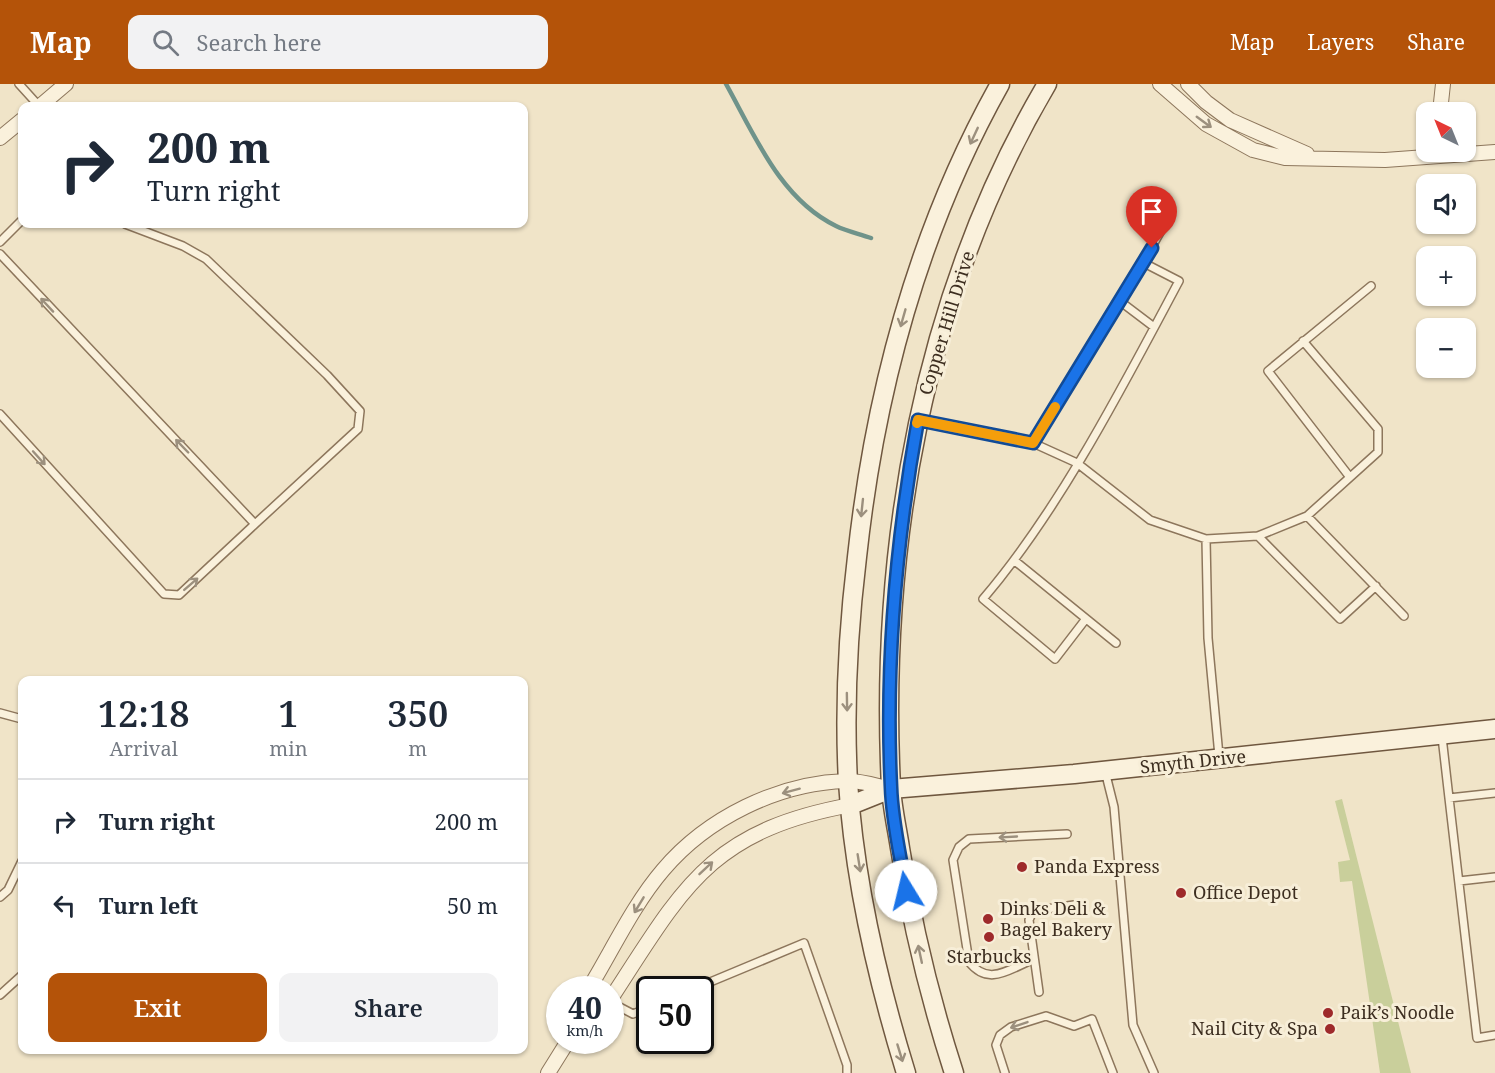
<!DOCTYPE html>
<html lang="en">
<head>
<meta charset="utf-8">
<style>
	body { margin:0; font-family:"Noto Serif",serif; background:#f2f2f3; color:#1f2937; height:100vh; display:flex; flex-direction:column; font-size:22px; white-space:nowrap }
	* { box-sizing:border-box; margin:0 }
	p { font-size:20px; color:#747a83 }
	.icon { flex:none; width:33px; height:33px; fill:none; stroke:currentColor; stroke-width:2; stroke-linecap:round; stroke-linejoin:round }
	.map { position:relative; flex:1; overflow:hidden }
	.panel { position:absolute; left:18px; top:592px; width:510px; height:378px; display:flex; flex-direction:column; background:#fff; border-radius:12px; box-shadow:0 2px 4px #0004 }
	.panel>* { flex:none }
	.guide { position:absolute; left:18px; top:18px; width:510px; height:126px; border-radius:12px; box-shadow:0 2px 4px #0004; background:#fff; color:#1f2937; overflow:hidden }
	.needle { width:39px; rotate:317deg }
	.tools { position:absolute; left:1416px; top:18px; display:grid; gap:12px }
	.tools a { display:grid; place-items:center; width:60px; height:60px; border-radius:12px; background:#fff; box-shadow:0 2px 4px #0004; font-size:30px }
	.speed { position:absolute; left:546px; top:892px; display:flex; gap:12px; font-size:30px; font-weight:700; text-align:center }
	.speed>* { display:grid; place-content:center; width:78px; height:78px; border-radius:50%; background:#fff; box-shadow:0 2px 4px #0004; line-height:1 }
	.speed small { font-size:15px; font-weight:400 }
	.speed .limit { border:3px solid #111; border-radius:9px; background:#fff; color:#111 }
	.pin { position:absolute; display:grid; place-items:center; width:51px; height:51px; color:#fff; margin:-62px -26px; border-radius:50% 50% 50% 0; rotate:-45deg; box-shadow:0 0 6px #0007 }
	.pin .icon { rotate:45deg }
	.me { position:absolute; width:66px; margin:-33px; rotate:351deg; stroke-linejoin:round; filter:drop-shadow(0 0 4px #0008) }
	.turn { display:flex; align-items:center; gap:21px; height:126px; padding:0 30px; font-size:27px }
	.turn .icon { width:78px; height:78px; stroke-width:2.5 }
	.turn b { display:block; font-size:42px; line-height:51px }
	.eta { display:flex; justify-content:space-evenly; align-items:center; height:102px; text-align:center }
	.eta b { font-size:36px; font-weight:600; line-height:42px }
	.button { display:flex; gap:12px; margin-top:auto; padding:12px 30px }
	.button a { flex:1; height:69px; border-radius:12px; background:#b45309; color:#fff; font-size:24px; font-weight:600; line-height:69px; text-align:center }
	.button a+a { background:#f2f2f3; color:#1f2937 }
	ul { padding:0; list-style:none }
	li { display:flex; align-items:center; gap:18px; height:84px; padding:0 30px; border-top:2px solid #e0e1e3 }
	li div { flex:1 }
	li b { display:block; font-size:22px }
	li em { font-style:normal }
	header { display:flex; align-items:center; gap:36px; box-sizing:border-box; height:84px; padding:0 30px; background:#b45309; color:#fff }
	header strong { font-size:28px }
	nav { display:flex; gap:33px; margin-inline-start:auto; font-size:21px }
	.search { width:420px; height:54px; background:#f2f2f3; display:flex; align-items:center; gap:15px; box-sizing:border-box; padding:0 21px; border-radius:12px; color:#747a83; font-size:22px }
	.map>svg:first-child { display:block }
	.green { fill:#c9cf9b }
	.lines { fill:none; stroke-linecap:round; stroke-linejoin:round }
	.stream { stroke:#6f938a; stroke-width:4.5 }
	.lane-casing { stroke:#8d765c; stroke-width:10 }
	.street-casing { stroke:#8d765c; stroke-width:16 }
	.secondary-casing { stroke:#6f573f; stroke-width:21 }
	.lane { stroke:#faf1dc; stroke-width:7 }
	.street { stroke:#faf1dc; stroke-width:14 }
	.secondary { stroke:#faf1dc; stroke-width:18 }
	.oneway { stroke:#9c907e }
	.route-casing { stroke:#114b97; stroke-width:15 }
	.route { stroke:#1a73e8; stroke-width:10 }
	.slow { stroke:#f59e0b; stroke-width:10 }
	.poi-dot { fill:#9e2a2b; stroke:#f7eed8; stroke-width:2 }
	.labels { text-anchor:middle; stroke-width:6; stroke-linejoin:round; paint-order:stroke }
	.street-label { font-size:18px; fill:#3d2e20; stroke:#f7eed8 }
	.poi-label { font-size:18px; fill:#3d2e20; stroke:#f7eed8; text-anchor:start }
</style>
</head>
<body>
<header>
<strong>Map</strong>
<div class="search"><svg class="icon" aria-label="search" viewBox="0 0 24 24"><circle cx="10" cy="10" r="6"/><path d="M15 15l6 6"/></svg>Search here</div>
<nav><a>Map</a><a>Layers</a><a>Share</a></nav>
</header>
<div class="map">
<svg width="1495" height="989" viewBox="0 0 1495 989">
	<rect width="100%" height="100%" fill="#f0e4c8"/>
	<path class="green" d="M1342,715L1411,989H1380L1352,797L1340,798L1338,778L1350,776L1335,717Z"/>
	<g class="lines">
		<path class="stream" d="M726,0C754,50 780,115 836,142C846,147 860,150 871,154"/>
		<defs>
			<path id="lane" d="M19,0L39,22
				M125,140L183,162L206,175L327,291L360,327L358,345L255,440
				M0,158L22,136
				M0,170L255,440L179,511L164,510L0,330
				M1121,218L1154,243
				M920,336L1033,359L1077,379L1150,436L1206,455L1258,452L1307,432L1378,368V345L1303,257
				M1033,359L1121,218L1168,134
				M1349,392L1268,287L1371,202
				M1307,432L1404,532
				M1258,452L1340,535L1376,502
				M1206,455L1208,554L1219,672
				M1015,477L1116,559
				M1085,536L1055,575L983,515C1060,425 1123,302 1179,197L1144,179
				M0,629L22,635
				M1442,653L1449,714L1495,709
				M1105,687L1114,723L1133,941L1154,989
				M1449,714L1477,954L1495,951
				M1459,797L1495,793
				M0,813L8,806L22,777
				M1034,875C1009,885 989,903 969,878L953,776L959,763L969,755L1067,750
				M691,906L804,859L847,981V989
				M1039,908L1029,836L1033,827L1074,821
				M0,911L22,891
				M610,918L633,930L650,923
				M1005,989L996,961L1000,951L1011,943L1046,932L1074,942L1092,935L1113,989"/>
			<path id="street" d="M1160,0L1206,40L1253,66L1285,74L1385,76L1495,68
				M1188,0L1206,18L1230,36L1307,70
				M40,22L66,0
				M1440,28L1443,0
				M0,54L22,36
				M588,906C612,867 633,821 663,786C707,734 778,699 846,697C860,696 877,702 891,705
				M610,916C683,804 709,747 851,721
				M548,989L568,957"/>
			<path id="secondary" d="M851,721L891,705L1074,690L1495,645
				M906,989C878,898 854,793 848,698C844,623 848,547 857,473C875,307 918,146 1000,0
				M954,989C930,915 912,841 900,764C897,744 892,723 891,703C879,462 923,210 1047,0"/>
		</defs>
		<use href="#lane" class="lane-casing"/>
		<use href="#street" class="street-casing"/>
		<use href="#secondary" class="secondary-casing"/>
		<use href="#lane" class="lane"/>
		<use href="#street" class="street"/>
		<use href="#secondary" class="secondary"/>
	</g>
	<defs><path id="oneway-shaft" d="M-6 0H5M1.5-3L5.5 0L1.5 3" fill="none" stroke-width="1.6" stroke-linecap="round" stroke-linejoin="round" transform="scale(1.5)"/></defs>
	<g class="oneway">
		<use href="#oneway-shaft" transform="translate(1204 38) rotate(36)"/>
		<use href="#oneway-shaft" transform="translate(974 52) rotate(115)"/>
		<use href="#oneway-shaft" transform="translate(47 221) rotate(-133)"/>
		<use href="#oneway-shaft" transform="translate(903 234) rotate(106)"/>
		<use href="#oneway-shaft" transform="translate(182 362) rotate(-134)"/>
		<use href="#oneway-shaft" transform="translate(39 374) rotate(48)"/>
		<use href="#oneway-shaft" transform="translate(862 424) rotate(96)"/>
		<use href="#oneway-shaft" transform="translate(191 500) rotate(-41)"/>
		<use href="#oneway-shaft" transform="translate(847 618) rotate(89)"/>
		<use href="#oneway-shaft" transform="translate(791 707) rotate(165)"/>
		<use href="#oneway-shaft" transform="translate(1008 753) rotate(177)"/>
		<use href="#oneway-shaft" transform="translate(859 779) rotate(81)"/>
		<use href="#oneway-shaft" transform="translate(706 784) rotate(-43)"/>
		<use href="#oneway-shaft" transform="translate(639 821) rotate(121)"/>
		<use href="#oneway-shaft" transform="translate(920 870) rotate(-102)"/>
		<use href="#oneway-shaft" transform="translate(1019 941) rotate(161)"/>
		<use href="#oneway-shaft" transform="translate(900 969) rotate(73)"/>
	</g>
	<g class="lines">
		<defs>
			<path id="route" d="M906,807C901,773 892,738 891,703C885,580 896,457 918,336L1033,359L1152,164"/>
		</defs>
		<use href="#route" class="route-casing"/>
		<use href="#route" class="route"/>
		<path class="slow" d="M917,339L918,336L1033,359L1055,323"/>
	</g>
	<g class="poi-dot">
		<circle cx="1022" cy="783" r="6"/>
		<circle cx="1181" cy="809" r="6"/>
		<circle cx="988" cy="835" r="6"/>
		<circle cx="989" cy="853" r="6"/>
		<circle cx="1328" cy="929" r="6"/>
		<circle cx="1330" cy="945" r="6"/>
	</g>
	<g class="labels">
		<g class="street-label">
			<text transform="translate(947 239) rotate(-73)" y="6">Copper Hill Drive</text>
			<text transform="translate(1193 678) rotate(-6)" y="6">Smyth Drive</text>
		</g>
		<g class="poi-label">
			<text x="1034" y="789">Panda Express</text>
			<text x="1193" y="815">Office Depot</text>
			<text x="1000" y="831">Dinks Deli &amp;<tspan x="1000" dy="21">Bagel Bakery</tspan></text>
			<text x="989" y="879" text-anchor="middle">Starbucks</text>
			<text x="1340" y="935">Paik’s Noodle</text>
			<text x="1318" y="951" text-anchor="end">Nail City &amp; Spa</text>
		</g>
	</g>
</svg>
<div class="tools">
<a><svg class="needle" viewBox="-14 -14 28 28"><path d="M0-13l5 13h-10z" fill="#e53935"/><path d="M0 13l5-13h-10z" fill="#747a83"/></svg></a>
<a><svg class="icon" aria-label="sound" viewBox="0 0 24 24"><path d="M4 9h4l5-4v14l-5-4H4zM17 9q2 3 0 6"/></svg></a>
<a>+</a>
<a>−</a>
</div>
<div class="speed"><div>40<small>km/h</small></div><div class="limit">50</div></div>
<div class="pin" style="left:1152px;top:164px;background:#d93025"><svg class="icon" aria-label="arrive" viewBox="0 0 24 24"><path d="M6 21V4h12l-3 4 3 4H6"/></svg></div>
<svg class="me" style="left:906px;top:807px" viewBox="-20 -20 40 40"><circle r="19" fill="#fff"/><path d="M0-13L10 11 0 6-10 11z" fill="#1a73e8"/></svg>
<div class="guide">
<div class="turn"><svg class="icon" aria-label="right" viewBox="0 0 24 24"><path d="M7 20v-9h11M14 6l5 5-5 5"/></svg><div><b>200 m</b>Turn right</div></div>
</div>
<section class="panel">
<div class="eta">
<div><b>12:18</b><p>Arrival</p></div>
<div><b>1</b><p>min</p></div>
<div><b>350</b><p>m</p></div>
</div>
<ul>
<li><svg class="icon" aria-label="right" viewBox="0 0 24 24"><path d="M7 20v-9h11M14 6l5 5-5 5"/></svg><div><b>Turn right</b></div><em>200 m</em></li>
<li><svg class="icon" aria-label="left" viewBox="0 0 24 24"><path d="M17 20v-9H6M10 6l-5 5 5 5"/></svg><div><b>Turn left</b></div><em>50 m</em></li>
</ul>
<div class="button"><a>Exit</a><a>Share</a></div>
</section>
</div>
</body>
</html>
